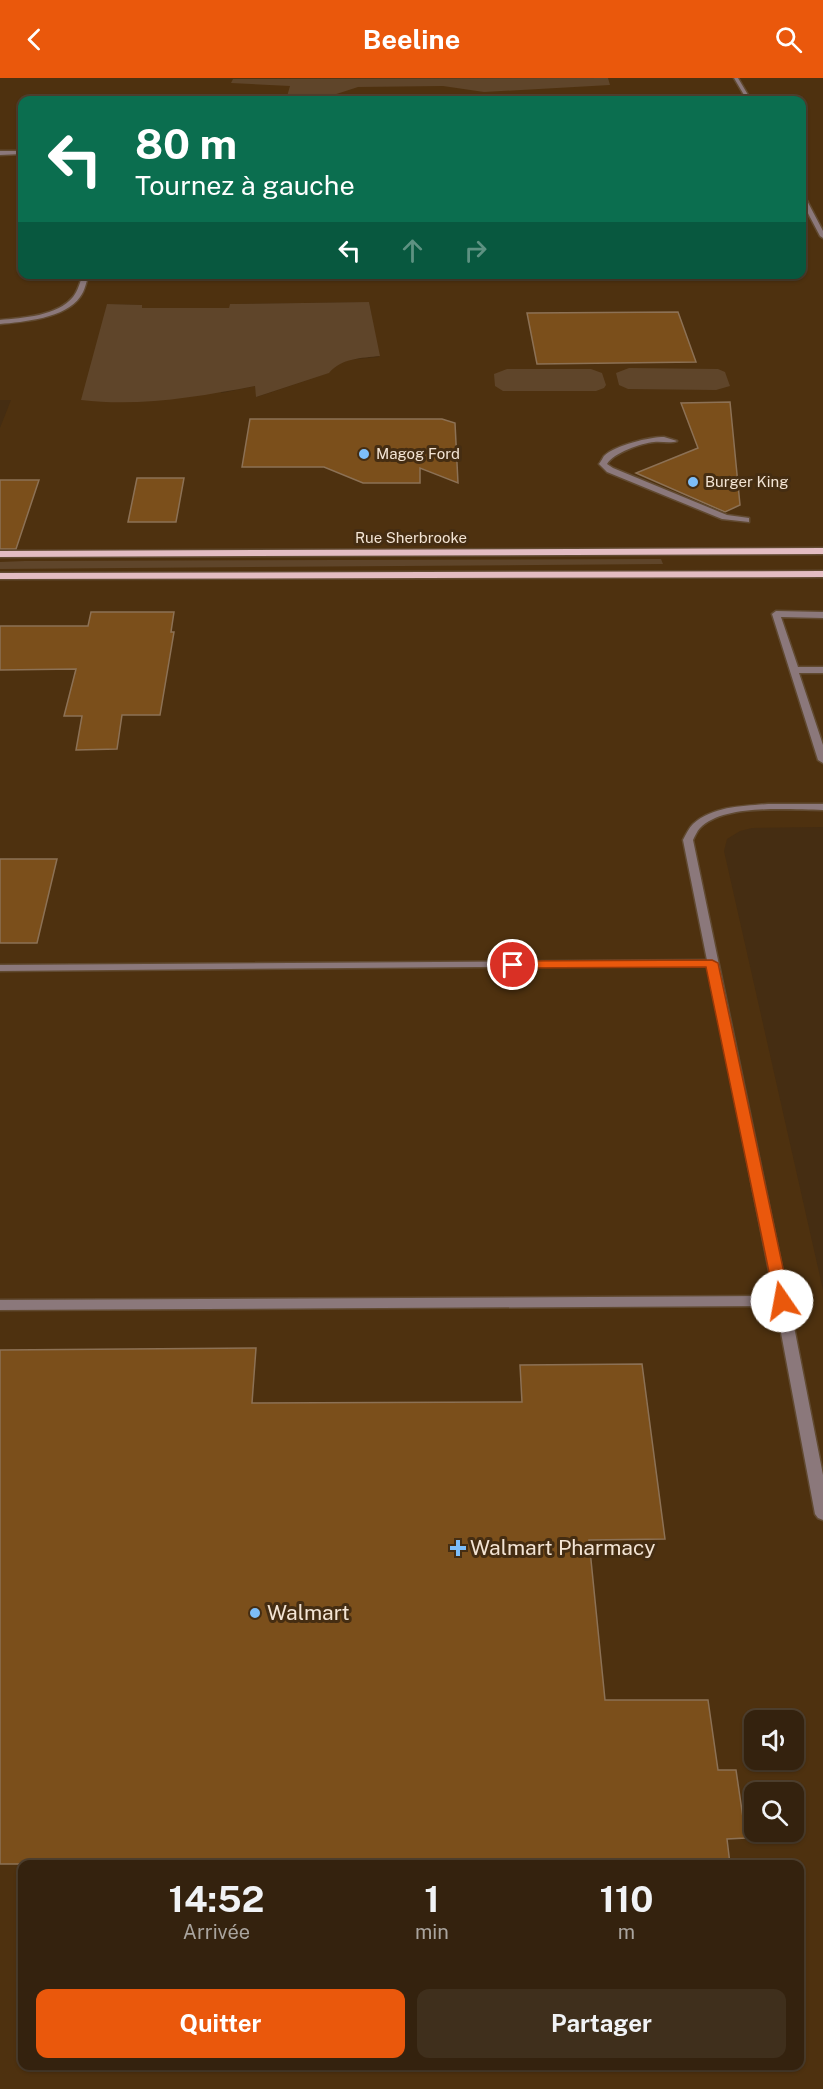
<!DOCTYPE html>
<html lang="fr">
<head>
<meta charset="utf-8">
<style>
	body { margin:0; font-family:"Public Sans",sans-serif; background:#3f2f1c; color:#f1f3f6; height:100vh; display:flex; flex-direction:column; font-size:22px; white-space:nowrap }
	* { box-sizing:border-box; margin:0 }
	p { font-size:20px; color:#a9a49e }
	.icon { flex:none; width:33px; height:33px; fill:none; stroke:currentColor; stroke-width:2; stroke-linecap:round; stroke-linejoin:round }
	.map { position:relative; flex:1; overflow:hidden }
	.panel { position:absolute; left:18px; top:1782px; width:786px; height:210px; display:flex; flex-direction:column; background:#34220e; border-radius:12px; box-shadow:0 2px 4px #0004,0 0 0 2px #4e3f2e }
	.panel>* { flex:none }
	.top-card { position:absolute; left:18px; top:18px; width:788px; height:183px; border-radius:12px; box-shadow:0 2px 4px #0004,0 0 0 2px #4e3f2e; background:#0b6e4f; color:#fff; overflow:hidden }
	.buttons { position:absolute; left:744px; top:1632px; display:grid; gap:12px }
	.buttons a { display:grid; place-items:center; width:60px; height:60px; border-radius:12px; background:#34220e; box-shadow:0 2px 4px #0004,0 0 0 2px #4e3f2e; font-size:30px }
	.pin { position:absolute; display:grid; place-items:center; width:51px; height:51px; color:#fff; margin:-26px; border:3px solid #fff; border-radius:50%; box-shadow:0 2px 6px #0007 }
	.me { position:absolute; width:66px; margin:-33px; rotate:348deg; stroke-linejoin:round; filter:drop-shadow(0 0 4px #0008) }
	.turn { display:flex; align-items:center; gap:21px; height:126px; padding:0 18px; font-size:27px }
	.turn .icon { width:78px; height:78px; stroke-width:2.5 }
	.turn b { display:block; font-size:42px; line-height:51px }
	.lanes { display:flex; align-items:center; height:57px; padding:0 18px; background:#0003; justify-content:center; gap:30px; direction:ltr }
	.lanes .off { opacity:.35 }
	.eta { display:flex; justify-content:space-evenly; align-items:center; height:102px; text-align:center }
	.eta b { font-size:36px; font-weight:700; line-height:42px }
	.action { display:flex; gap:12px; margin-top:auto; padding:12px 18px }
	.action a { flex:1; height:69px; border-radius:12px; background:#ea580c; color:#fff; font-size:24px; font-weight:700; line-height:69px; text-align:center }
	.action a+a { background:#3f2f1c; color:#f1f3f6 }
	header { display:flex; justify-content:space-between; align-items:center; height:78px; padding:0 18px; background:#ea580c; color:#fff; font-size:27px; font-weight:700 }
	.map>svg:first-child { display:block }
	.built { fill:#4e310f; fill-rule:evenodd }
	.green { fill:#5f452a }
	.building { fill:#7b4f1b; stroke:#8c7155; stroke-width:1.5 }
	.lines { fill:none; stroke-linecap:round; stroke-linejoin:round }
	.lane-casing { stroke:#614a31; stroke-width:3 }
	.street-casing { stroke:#614a31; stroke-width:3 }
	.primary-casing { stroke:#614a31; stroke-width:3 }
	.lane { fill:#8b787b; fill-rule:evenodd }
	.street { fill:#8b787b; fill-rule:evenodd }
	.primary { fill:#e3bcc2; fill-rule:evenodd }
	.route { fill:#ea580c; stroke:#983908; stroke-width:1.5 }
	.poi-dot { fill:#7dbef9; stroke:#452d12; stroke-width:2 }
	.labels { text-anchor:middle; stroke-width:6; stroke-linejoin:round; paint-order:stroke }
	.far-poi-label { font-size:15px; fill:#f3e4d4; stroke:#452d12; text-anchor:start }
	.far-street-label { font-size:15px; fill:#f3e4d4; stroke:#452d12 }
	.near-poi-label { font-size:21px; fill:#f3e4d4; stroke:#452d12; text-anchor:start }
</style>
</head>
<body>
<header><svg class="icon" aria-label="back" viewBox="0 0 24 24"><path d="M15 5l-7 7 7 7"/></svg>Beeline<svg class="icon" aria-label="search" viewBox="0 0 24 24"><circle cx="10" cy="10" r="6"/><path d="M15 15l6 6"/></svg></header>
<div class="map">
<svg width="823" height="2011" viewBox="0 0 823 2011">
	<rect width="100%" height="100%" fill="#452d12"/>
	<path class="built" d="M0,0H823V749L752,750L740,753L727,761L724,773L823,1212V2011H0V350L11,322H0ZM22,22H801V196H22ZM369,224L379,279L348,282L334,288L328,295L257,319L255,308L222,315L107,226L142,227L141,230H229L231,226ZM754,1642H794V1682H754ZM754,1714H794V1754H754ZM22,1786H800V1988H22Z"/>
	<path class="green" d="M608,0L610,7L484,14L443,8L358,9L318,22H286L290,8L231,5L233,1Z
		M369,224L380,278C361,280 342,280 329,295L256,319L255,308C197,319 139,329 81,322L107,226L142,227V230H229L230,226Z
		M629,290L718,291L725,294L730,308L716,312L628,311L619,307L616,295Z
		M507,291H591L602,295L606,307L604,310L596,313H503L495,308L494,296Z
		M661,481L663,486L0,491V484L25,483Z"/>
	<path class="building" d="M678,234L696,284L537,286L527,235Z
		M730,324L740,427L725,434L636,395L698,370L681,325Z
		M250,341H442L455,345L458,405L420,390V405H363L324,389H242Z
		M137,400H184L176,444H128Z
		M0,402H39L16,471H0Z
		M91,534H174L171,554H174L160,637H122L117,671L76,672L82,638H64L76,591L0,592V548H88Z
		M0,781H57L37,865H0Z
		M256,1270L252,1325L522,1324L520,1287L642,1286L665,1461L589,1462L605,1622H708L718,1692H736L746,1760L727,1761L730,1786H0V1272Z"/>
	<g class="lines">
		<defs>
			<path id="lane" d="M664,359L677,363C670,366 662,363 654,364C642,365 613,375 607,386L613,390L727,437L749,440V444L722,441L607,394L599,386C600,385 604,378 604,378C615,367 650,359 664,359Z
				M776,533L823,534V540L781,539L798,589H823V595H799L823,667V685L818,682L772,536Z
				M712,882L718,885L716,887L0,893V887Z
				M782,1218L787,1220L789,1223L823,1397V1442L818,1440L815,1436L776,1228L0,1232V1222Z"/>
			<path id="street" d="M734,0H738L751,22H747Z
				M0,73H22V76L0,77Z
				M801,115L804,117L823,153V160L820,158L801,122Z
				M83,196H89C86,204 85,213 80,219C66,240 23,244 0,246V242C22,240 58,238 73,219C78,213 80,204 83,196Z
				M768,726H823V732C790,732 725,725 700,750C697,753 695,758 693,762L789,1223L787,1226H777L775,1223L683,762C686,756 689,750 693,746C713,728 744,728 768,726Z"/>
			<path id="primary" d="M823,470V476L0,479V473Z
				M823,493V499L0,501V495Z"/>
		</defs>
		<use href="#lane" class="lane-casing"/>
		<use href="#street" class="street-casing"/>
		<use href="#primary" class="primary-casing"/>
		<use href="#lane" class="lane"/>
		<use href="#street" class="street"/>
		<use href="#primary" class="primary"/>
	</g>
	<path class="route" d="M712,882L718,885L790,1223L788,1227H777L775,1223L706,889L513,890L506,887L513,883Z"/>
	<g class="poi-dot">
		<circle cx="364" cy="376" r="6"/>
		<circle cx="693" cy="404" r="6"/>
		<path d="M455 1461h6v6h6v6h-6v6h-6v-6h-6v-6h6z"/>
		<circle cx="255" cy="1535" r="6"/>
	</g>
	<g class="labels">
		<g class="far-poi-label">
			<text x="376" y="381">Magog Ford</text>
			<text x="705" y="409">Burger King</text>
		</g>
		<g class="far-street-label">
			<text x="411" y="465">Rue Sherbrooke</text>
		</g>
		<g class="near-poi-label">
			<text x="470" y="1477">Walmart Pharmacy</text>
			<text x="267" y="1542">Walmart</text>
		</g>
	</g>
</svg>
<div class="buttons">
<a><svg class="icon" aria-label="sound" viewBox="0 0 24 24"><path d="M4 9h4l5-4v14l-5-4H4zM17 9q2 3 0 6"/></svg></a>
<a><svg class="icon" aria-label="search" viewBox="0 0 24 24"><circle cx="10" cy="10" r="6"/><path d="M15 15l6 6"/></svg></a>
</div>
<div class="pin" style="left:513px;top:887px;background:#d93025"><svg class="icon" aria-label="arrive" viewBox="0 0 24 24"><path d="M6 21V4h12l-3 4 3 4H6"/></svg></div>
<svg class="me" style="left:782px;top:1223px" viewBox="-20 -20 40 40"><circle r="19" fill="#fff"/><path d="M0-13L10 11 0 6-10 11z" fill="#ea580c"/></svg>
<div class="top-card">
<div class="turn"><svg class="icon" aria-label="left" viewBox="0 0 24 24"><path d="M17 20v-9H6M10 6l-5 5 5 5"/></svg><div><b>80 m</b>Tournez à gauche</div></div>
<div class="lanes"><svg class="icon" aria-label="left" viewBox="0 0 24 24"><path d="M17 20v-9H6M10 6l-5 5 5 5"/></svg><svg class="icon off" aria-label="ahead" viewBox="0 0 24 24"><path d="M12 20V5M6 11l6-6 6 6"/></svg><svg class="icon off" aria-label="right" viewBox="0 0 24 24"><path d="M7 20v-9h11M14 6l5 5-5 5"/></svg></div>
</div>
<section class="panel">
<div class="eta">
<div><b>14:52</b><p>Arrivée</p></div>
<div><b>1</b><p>min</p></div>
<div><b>110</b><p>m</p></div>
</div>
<div class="action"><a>Quitter</a><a>Partager</a></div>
</section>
</div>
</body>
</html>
